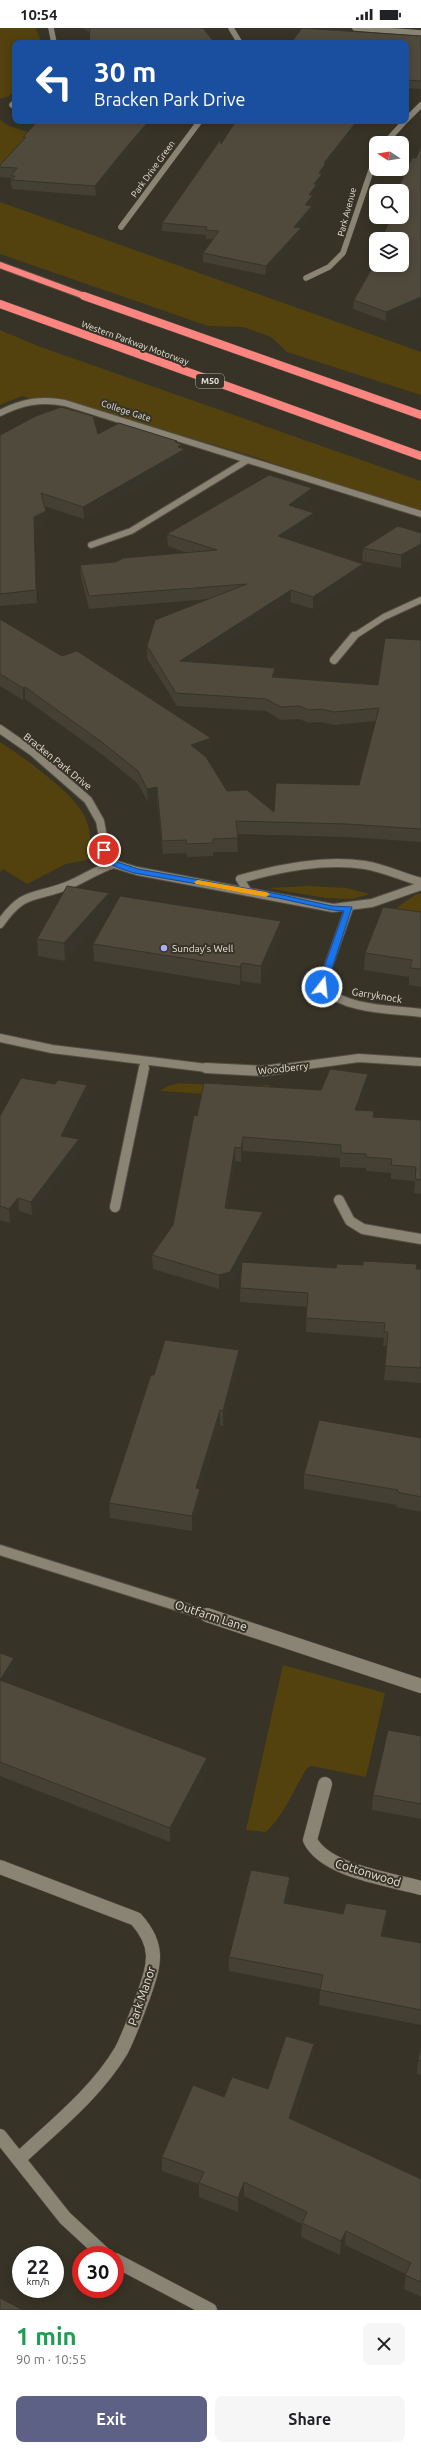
<!DOCTYPE html>
<html lang="en">
<head>
<meta charset="utf-8">
<style>
	body { margin:0; font-family:Ubuntu,sans-serif; background:#f6f6f6; color:#202124; height:100vh; display:flex; flex-direction:column; font-size:15px; white-space:nowrap }
	* { box-sizing:border-box; margin:0 }
	p { font-size:13px; color:#757577 }
	.icon { flex:none; width:22px; height:22px; fill:none; stroke:currentColor; stroke-width:2; stroke-linecap:round; stroke-linejoin:round }
	.map { position:relative; height:2282px; overflow:hidden }
	.details { display:flex; flex-direction:column; background:#fff; flex:1 }
	.details>* { flex:none }
	.hud { position:absolute; left:12px; top:12px; width:397px; height:84px; border-radius:8px; box-shadow:0 2px 10px #0003; background:#1a4fa0; color:#fff; overflow:hidden }
	.needle { width:26px; rotate:282deg }
	.buttons { position:absolute; left:369px; top:108px; display:grid; gap:8px }
	.buttons a { display:grid; place-items:center; width:40px; height:40px; border-radius:8px; background:#fff; box-shadow:0 2px 10px #0003; font-size:20px }
	.speed { position:absolute; left:12px; top:2218px; display:flex; gap:8px; font-size:20px; font-weight:700; text-align:center }
	.speed>* { display:grid; place-content:center; width:52px; height:52px; border-radius:50%; background:#fff; box-shadow:0 2px 10px #0003; line-height:1 }
	.speed small { font-size:10px; font-weight:400 }
	.speed .limit { border:6px solid #d22; background:#fff; color:#111 }
	.pin { position:absolute; display:grid; place-items:center; width:34px; height:34px; color:#fff; margin:-17px; border:2px solid #fff; border-radius:50%; box-shadow:0 1px 4px #0007 }
	.me { position:absolute; width:44px; margin:-22px; rotate:16deg; stroke-linejoin:round; filter:drop-shadow(0 0 3px #0008) }
	.turn { display:flex; align-items:center; gap:14px; height:84px; padding:0 16px; font-size:18px }
	.turn .icon { width:52px; height:52px; stroke-width:2.5 }
	.turn b { display:block; font-size:28px; line-height:34px }
	.round { display:grid; place-items:center; flex:none; width:42px; height:42px; border-radius:8px; background:#f6f6f6 }
	.summary { display:flex; align-items:center; justify-content:space-between; height:68px; padding:0 16px }
	h1 { font-size:24px; font-weight:700; line-height:30px; color:#1e9e55 }
	.button { display:flex; gap:8px; margin-top:auto; padding:8px 16px }
	.button a { flex:1; height:46px; border-radius:8px; background:#5d6185; color:#fff; font-size:16px; font-weight:700; line-height:46px; text-align:center }
	.button a+a { background:#f6f6f6; color:#202124 }
	.status { display:flex; justify-content:space-between; align-items:center; height:28px; padding:0 20px; background:#fff; direction:ltr }
	.status svg { height:11px; fill:currentColor }
	.map>svg:first-child { display:block }
	.green { fill:#53420e }
	.lines { fill:none; stroke-linecap:round; stroke-linejoin:round }
	.street-far4-casing { stroke:#534e43; stroke-width:6 }
	.street-far3-casing { stroke:#534e43; stroke-width:8 }
	.street-far2-casing { stroke:#534e43; stroke-width:10 }
	.street-far1-casing { stroke:#534e43; stroke-width:12 }
	.street-casing { stroke:#534e43; stroke-width:15 }
	.highway-far1-casing { stroke:#534e43; stroke-width:8 }
	.highway-casing { stroke:#534e43; stroke-width:9 }
	.street-far4 { stroke:#898474; stroke-width:5.5 }
	.street-far3 { stroke:#898474; stroke-width:6 }
	.street-far2 { stroke:#898474; stroke-width:8 }
	.street-far1 { stroke:#898474; stroke-width:10 }
	.street { stroke:#898474; stroke-width:14 }
	.highway-far1 { stroke:#fd8580; stroke-width:6 }
	.highway { stroke:#fd8580; stroke-width:8 }
	.wall { fill:#444034 }
	.shaded-wall { fill:#37342a }
	.building { fill:#4f4a3c; stroke:#37342a }
	.route { fill:#1a73e8; stroke:#114b97 }
	.slow { fill:#f59e0b }
	.poi-dot { fill:#a8b0fc; stroke:#373326; stroke-width:1.5 }
	.labels { text-anchor:middle; stroke-width:4; stroke-linejoin:round; paint-order:stroke }
	.far-street-label { font-size:9px; fill:#e6e3db; stroke:#373326 }
	.shield { fill:#373326; stroke:#b2aea5; stroke-width:1 }
	.shield-label { font-size:9px; font-weight:bold; fill:#e6e3db }
	.street-label { font-size:10px; fill:#e6e3db; stroke:#373326 }
	.poi-label { font-size:10px; fill:#e6e3db; stroke:#373326; text-anchor:start }
	.near-street-label { font-size:12px; fill:#e6e3db; stroke:#373326 }
</style>
</head>
<body>
<div class="status"><b>10:54</b><svg viewBox="0 0 49 12"><path d="M0 12V9h3v3zM5 12V6h3v6zM10 12V3h3v9zM15 12V0h3v12zM26 1h20v11H26zM47 4h2v5h-2z"/></svg></div>
<div class="map">
<svg width="421" height="2282" viewBox="0 0 421 2282">
	<rect width="100%" height="100%" fill="#373326"/>
	<path class="green" d="M0,0H36L40,11V15H15V63L9,68L0,71Z
		M0,92L9,98L34,106L0,145Z
		M0,174L421,324V367L287,324L271,309L243,299L208,298L0,226Z
		M0,302L38,318L421,453V486L255,429L94,381L47,376L22,368L0,377Z
		M0,714C22,728 75,766 85,789C91,802 91,817 91,831L66,836L27,856L3,841L0,844Z
		M309,858L346,860L370,866L352,871L326,870L267,860Z
		M416,866H421V890L388,886Z
		M179,1055L229,1058L270,1057L267,1070L160,1063L168,1058Z
		M283,1637L385,1665L366,1749L312,1738L307,1740C293,1762 286,1785 266,1804L246,1802Z"/>
	<g class="lines">
		<defs>
			<path id="street-far4" d="M51,0L54,15
				M231,0L240,15
				M355,0L421,5
				M12,77L15,74
				M406,92L421,77
				M385,115L405,93
				M121,199L200,93
				M306,250L329,239L343,225L376,128"/>
			<path id="street-far3" d="M0,385C22,374 41,370 65,375L421,486
				M91,517L131,503L246,433
				M353,609L384,589L421,572"/>
			<path id="street-far2" d="M334,632L354,608
				M0,701L33,724L88,772L100,793L107,830L114,836L137,843L333,880L372,875L421,858
				M248,864L240,851C280,840 323,831 365,837C384,840 402,849 421,854
				M349,880L321,959C346,982 389,981 421,985
				M0,896C24,861 35,871 69,857C85,850 98,841 114,836
				M0,1010L52,1021L215,1041
				M143,1041L145,1033
				M277,1041L359,1030L421,1034"/>
			<path id="street-far1" d="M206,1040L263,1043L285,1040
				M339,1172L350,1193L363,1201L421,1211
				M115,1179L144,1040
				M0,1522L210,1588"/>
			<path id="street" d="M207,1587L421,1658
				M325,1756L310,1812C325,1843 389,1851 421,1860
				M0,1839L136,1891C161,1919 154,1937 143,1969C136,1987 130,2006 121,2023C96,2065 54,2098 19,2131
				M0,2108L65,2190L105,2227
				M115,2232L210,2282"/>
			<path id="highway-far1" d="M0,237L87,269"/>
			<path id="highway" d="M84,268L421,387
				M0,276L421,428"/>
		</defs>
		<use href="#street-far4" class="street-far4-casing"/>
		<use href="#street-far3" class="street-far3-casing"/>
		<use href="#street-far2" class="street-far2-casing"/>
		<use href="#street-far1" class="street-far1-casing"/>
		<use href="#street" class="street-casing"/>
		<use href="#highway-far1" class="highway-far1-casing"/>
		<use href="#highway" class="highway-casing"/>
		<use href="#street-far4" class="street-far4"/>
		<use href="#street-far3" class="street-far3"/>
		<use href="#street-far2" class="street-far2"/>
		<use href="#street-far1" class="street-far1"/>
		<use href="#street" class="street"/>
		<use href="#highway-far1" class="highway-far1"/>
		<use href="#highway" class="highway"/>
	</g>
	<path class="wall" d="M84,0H203L89,5Z
		M421,8V61L406,60V15Z
		M34,93H157L124,132L96,168L12,161V158H11V150L0,149V137L24,112L23,109L34,98Z
		M236,93H363L326,140V143L321,149V154L317,159V164L313,170V176L311,178H312L311,187L301,200V209L265,247L203,234V225L213,211H206V207L162,203V195L221,116Z
		M421,119V278L386,293L353,281L354,272L402,211H383L384,205Z
		M98,406L177,413V415L182,420L185,433L84,491L44,478L46,495L34,501L37,575L0,578V407Z
		M311,472L300,480L313,496L290,512L363,536V548L313,581L290,574L197,634L275,640V649L378,657L421,612V814L346,809L237,806L238,824H213V828L187,829L186,825L163,826L157,772L148,774L138,756L104,728L25,671L23,672L0,658V591L211,723L202,726L227,763L274,784L359,757L376,693L334,697L321,694L309,695L299,691L281,692L266,683L177,678L147,630V618L208,571L89,581L81,549L80,537L116,534L187,525L168,518L167,506Z
		M421,505L401,540L362,533L363,520Z
		M110,882L65,933L38,928L37,911Z
		M421,884V959L409,957V949L364,942L365,925Z
		M281,910L261,956L241,953L240,957L94,933L93,916Z
		M55,1056L87,1057L88,1071L68,1109L79,1125L32,1187L19,1183L10,1195L0,1192V1088Z
		M368,1060L359,1082L373,1089L421,1092V1166L414,1165L415,1153L391,1151V1145L366,1143V1140L340,1139V1130L243,1123L241,1134L235,1133L227,1180L263,1198L243,1235L336,1240L421,1241V1355L384,1352L387,1318H383L384,1310L306,1304L307,1279L240,1274L241,1238L230,1258L219,1261L153,1241L152,1227L173,1197L197,1088L321,1062Z
		M239,1336L223,1398L220,1397L200,1464V1476L192,1503L110,1490L109,1475L154,1347Z
		M421,1410V1484L396,1479L397,1477L304,1461V1446Z
		M0,1625L16,1645L9,1656L207,1745L170,1814L0,1748Z
		M421,1708V1791L372,1782L373,1767Z
		M290,1849L289,1863L287,1875L343,1886L387,1882L385,1897L383,1908L421,1915V1997L319,1977L320,1961L229,1943V1929Z
		M314,2016L313,2030L293,2092L421,2151V2269L404,2261L406,2246L345,2217L340,2227L301,2209L302,2196L244,2168L238,2184L199,2169V2156L162,2143V2129L224,2069L268,2061Z
		M421,2016V2047L417,2046L418,2032Z"/>
	<path class="shaded-wall" d="M149,93H157L124,132L96,168L95,158L124,122Z
		M357,93H363L326,140V143L321,149V154L317,159V164L313,170V176L304,186L305,177L324,135Z
		M312,178L311,187L297,205L301,200V209L265,247L266,238L294,199Z
		M421,269V278L386,293V284Z
		M182,416V423L185,421V433L84,491L83,479Z
		M312,460L311,472L289,488V477Z
		M46,483V495L34,501L37,575L34,489Z
		M314,485L313,496L278,520V508Z
		M421,516V528L401,540V527Z
		M363,536V548L313,581V569Z
		M291,562L290,574L180,645V633Z
		M275,640V653L272,649Z
		M25,659V671L23,672V660Z
		M211,710V723L191,730V717Z
		M157,759V772L148,774L147,761Z
		M109,865L110,882L65,933L64,915Z
		M281,893V910L261,956V938Z
		M242,935L241,953L240,957V939Z
		M368,1046V1060L354,1095L355,1082Z
		M87,1057L88,1071L62,1122L61,1108Z
		M243,1109V1123L241,1134V1120Z
		M79,1111V1125L32,1187L31,1174Z
		M235,1119V1133L224,1194L225,1180Z
		M18,1170L19,1183L10,1195L9,1181Z
		M263,1184V1198L230,1258L219,1261V1247Z
		M239,1322V1336L223,1398V1383Z
		M220,1382V1397L200,1464V1476L192,1503V1488L196,1460Z
		M14,1630L16,1645L2,1667L0,1652Z
		M207,1730V1745L170,1814V1800Z
		M290,1849L289,1863L284,1889V1875Z
		M387,1882L385,1897L380,1922L381,1908Z
		M314,2016L313,2030L289,2104V2090Z
		M244,2154V2168L238,2184V2170Z
		M346,2203L345,2217L340,2227L341,2213Z"/>
	<path class="building" d="M90,0H203L215,15H89Z
		M302,0L421,8V53L406,52V15H291Z
		M38,93H149L124,122L95,158L12,152L15,148H11L17,140L0,139V137L26,109H23Z
		M236,93H357L324,135H326L319,145L322,146L314,156H317L309,167H313L305,177L312,178L294,199L301,200L266,238L203,225L219,203L206,202L207,199L162,195L220,112L221,116Z
		M421,119V269L386,284L354,272L376,233V237H402V211H389L392,206L384,205L391,189H402V163H397L412,130H416Z
		M61,379L93,388L98,406L119,395L177,413L175,414L182,416L178,419L185,421L83,479L41,465L46,483L34,489L36,562L0,566V407L36,388Z
		M269,447L312,460L289,477L314,485L278,508L363,536L313,569L291,562L180,633L275,640L272,649L378,657L385,610L421,612V801L347,796L236,793L238,810L213,811V815L187,816L186,812L162,813L157,759L147,761L138,743L103,715L25,659L23,660L0,646V591L62,628L77,623L211,710L191,717L206,729L227,763L247,762L274,784L276,755L359,757L379,680L334,684L321,681L309,682L299,678L281,679L266,671L176,665L147,618L155,592L247,556L89,568L80,537L116,534L123,530L217,522L167,506Z
		M398,498L421,505V516L401,527L363,520Z
		M67,858L109,865L64,915L37,911Z
		M120,868L281,893L261,938L242,935L240,939L93,916Z
		M383,879L421,884V941L410,940L412,932L365,925Z
		M330,1041L368,1046L355,1082L374,1083L373,1089L421,1092V1152L415,1151L416,1139L391,1137L392,1131L366,1129V1126L341,1125V1117L243,1109L241,1120L235,1119L225,1180L263,1184L230,1244L219,1247L152,1227L173,1197L194,1087L197,1088L204,1055L321,1062Z
		M21,1050L55,1056L58,1052L87,1057L61,1108L79,1111L31,1174L18,1170L9,1181L0,1178V1088Z
		M363,1233L417,1236L416,1241H421V1340L385,1338L388,1304H384L385,1295L306,1290L308,1265L240,1260L242,1234L336,1240L337,1236L363,1237Z
		M165,1312L239,1322L223,1383L220,1382L196,1460L200,1461L192,1488L109,1475L151,1347H154Z
		M319,1392L421,1410V1469L397,1464L398,1462L304,1446Z
		M0,1625L14,1630L0,1652L207,1730L170,1800L0,1734Z
		M388,1702L421,1708V1776L373,1767Z
		M251,1842L290,1849L284,1875L343,1886L346,1875L387,1882L381,1908L421,1915V1982L320,1962L323,1947L229,1929Z
		M286,2008L314,2016L289,2090L421,2151V2254L405,2247L411,2235L346,2203L341,2213L302,2195L307,2184L244,2154L238,2170L199,2155L204,2144L162,2129L193,2057L224,2069L232,2049L268,2061Z
		M421,2016V2033L418,2032Z
		M0,2270L23,2282H0Z"/>
	<path class="route" d="M104,819L117,834L138,841L278,866L332,878L352,879L326,959L322,961L317,959L344,883L332,882L278,870L134,845C119,840 106,838 100,822Z"/>
	<path class="slow" d="M198,852L266,864L270,866L266,869L196,856L194,854Z"/>
	<circle class="poi-dot" cx="164" cy="920" r="4"/>
	<g class="labels">
		<g class="far-street-label">
			<text transform="translate(153 141) rotate(-54)" y="3">Park Drive Green</text>
			<text transform="translate(347 184) rotate(-75)" y="3">Park Avenue</text>
			<text transform="translate(135 315) rotate(20)" y="3">Western Parkway Motorway</text>
			<text transform="translate(126 383) rotate(18)" y="3">College Gate</text>
		</g>
		<rect class="shield" x="196" y="346" width="28" height="14" rx="3"/>
		<g class="shield-label">
			<text x="210" y="356">M50</text>
		</g>
		<g class="street-label">
			<text transform="translate(58 733) rotate(39)" y="4">Bracken Park Drive</text>
			<text transform="translate(377 967) rotate(9)" y="4">Garryknock</text>
			<text transform="translate(283 1040) rotate(-6)" y="4">Woodberry</text>
		</g>
		<g class="poi-label">
			<text x="172" y="924">Sunday's Well</text>
		</g>
		<g class="near-street-label">
			<text transform="translate(211 1588) rotate(18)" y="4">Outfarm Lane</text>
			<text transform="translate(368 1845) rotate(17)" y="4">Cottonwood</text>
			<text transform="translate(142 1968) rotate(-71)" y="4">Park Manor</text>
		</g>
	</g>
</svg>
<div class="buttons">
<a><svg class="needle" viewBox="-14 -14 28 28"><path d="M0-13l5 13h-10z" fill="#e53935"/><path d="M0 13l5-13h-10z" fill="#757577"/></svg></a>
<a><svg class="icon" aria-label="search" viewBox="0 0 24 24"><circle cx="10" cy="10" r="6"/><path d="M15 15l6 6"/></svg></a>
<a><svg class="icon" aria-label="layers" viewBox="0 0 24 24"><path d="M12 4l9 5-9 5-9-5zM3 14l9 5 9-5"/></svg></a>
</div>
<div class="speed"><div>22<small>km/h</small></div><div class="limit">30</div></div>
<div class="pin" style="left:104px;top:822px;background:#d93025"><svg class="icon" aria-label="arrive" viewBox="0 0 24 24"><path d="M6 21V4h12l-3 4 3 4H6"/></svg></div>
<svg class="me" style="left:322px;top:959px" viewBox="-20 -20 40 40"><circle r="17" fill="#1a73e8" stroke="#fff" stroke-width="3"/><path d="M0-11L8 9 0 5-8 9z" fill="#fff"/></svg>
<div class="hud">
<div class="turn"><svg class="icon" aria-label="left" viewBox="0 0 24 24"><path d="M17 20v-9H6M10 6l-5 5 5 5"/></svg><div><b>30 m</b>Bracken Park Drive</div></div>
</div>
</div>
<section class="details">
<div class="summary"><div><h1>1 min</h1><p>90 m · 10:55</p></div><a class="round"><svg class="icon" aria-label="close" viewBox="0 0 24 24"><path d="M6 6l12 12M18 6L6 18"/></svg></a></div>
<div class="button"><a>Exit</a><a>Share</a></div>
</section>
</body>
</html>
